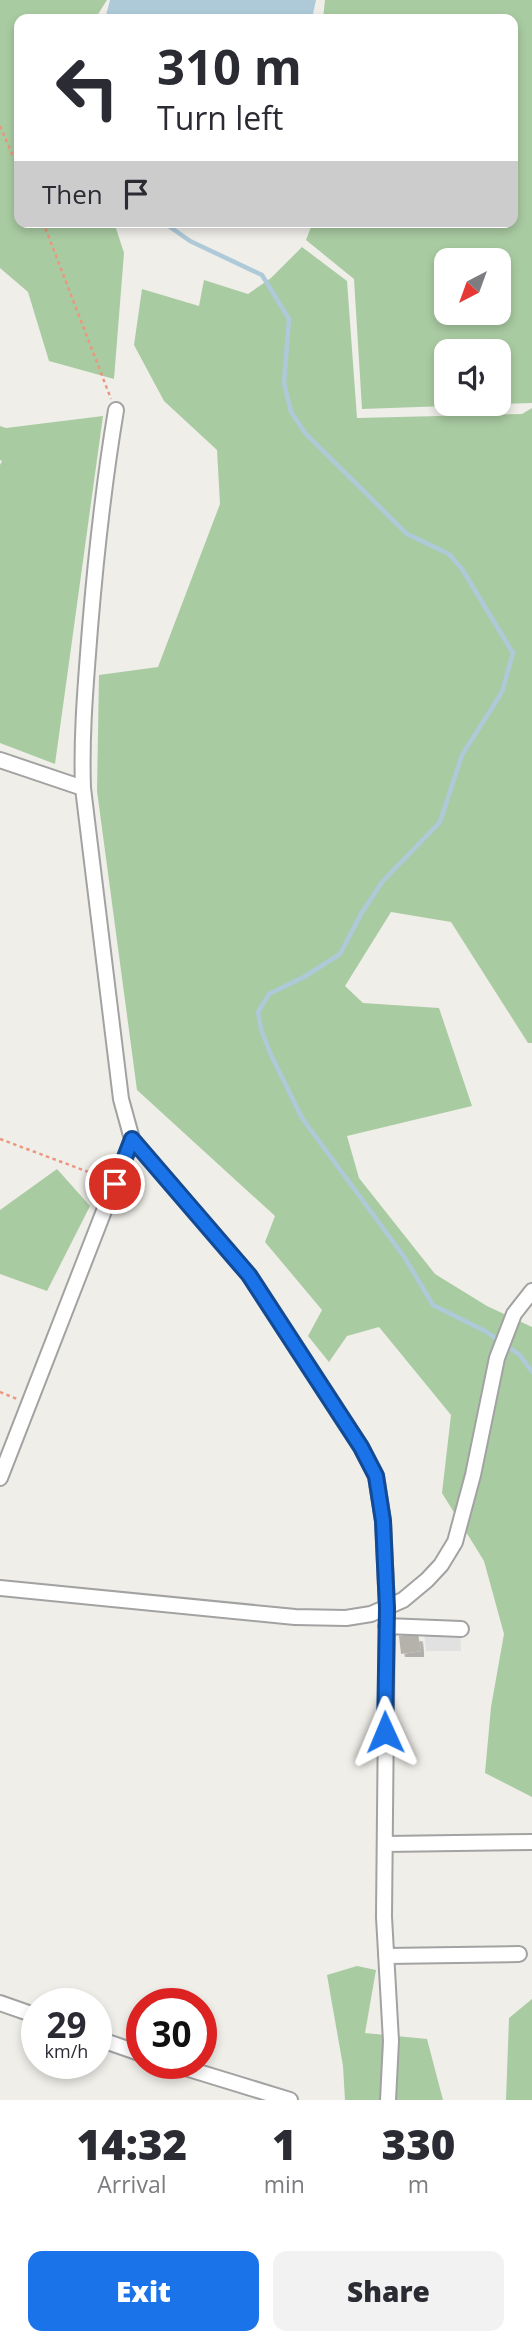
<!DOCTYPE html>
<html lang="en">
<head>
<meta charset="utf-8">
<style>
	body { margin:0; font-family:"Open Sans",sans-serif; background:#f2f2f3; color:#2b2b33; height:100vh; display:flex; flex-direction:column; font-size:26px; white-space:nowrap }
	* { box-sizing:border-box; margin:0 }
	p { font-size:23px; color:#7c7c81 }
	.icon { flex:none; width:38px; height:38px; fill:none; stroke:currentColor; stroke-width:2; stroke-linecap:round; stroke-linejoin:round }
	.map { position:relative; height:2100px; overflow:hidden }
	.side { display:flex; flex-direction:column; background:#fff; flex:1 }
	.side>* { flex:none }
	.hud { position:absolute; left:14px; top:14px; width:504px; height:214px; border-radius:14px; box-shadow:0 4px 10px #0003; background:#fff; color:#2b2b33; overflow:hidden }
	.needle { width:46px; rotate:221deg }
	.controls { position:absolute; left:434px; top:248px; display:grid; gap:14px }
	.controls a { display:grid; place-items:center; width:77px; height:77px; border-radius:14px; background:#fff; box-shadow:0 4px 10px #0003; font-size:35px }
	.speed { position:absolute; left:21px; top:1988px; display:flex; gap:14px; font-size:35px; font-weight:700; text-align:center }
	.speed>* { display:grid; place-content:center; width:91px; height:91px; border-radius:50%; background:#fff; box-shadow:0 4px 10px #0003; line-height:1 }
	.speed small { font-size:18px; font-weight:400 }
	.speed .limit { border:10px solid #d22; background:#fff; color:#111 }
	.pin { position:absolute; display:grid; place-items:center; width:60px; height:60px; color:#fff; margin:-30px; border:4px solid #fff; border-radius:50%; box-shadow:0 2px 7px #0007 }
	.me { position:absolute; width:77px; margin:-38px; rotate:359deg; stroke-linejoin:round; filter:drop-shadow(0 0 5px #0008) }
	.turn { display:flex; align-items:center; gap:24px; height:147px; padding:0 28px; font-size:32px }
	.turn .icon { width:91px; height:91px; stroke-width:2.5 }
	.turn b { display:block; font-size:49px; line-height:60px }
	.then { display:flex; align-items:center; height:66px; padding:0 28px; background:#0003; gap:14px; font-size:26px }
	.eta { display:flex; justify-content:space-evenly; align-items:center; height:119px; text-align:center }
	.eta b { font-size:42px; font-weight:800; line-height:49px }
	.action { display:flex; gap:14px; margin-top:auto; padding:14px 28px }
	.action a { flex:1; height:80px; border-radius:14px; background:#1a73e8; color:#fff; font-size:28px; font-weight:800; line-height:80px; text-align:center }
	.action a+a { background:#f2f2f3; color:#2b2b33 }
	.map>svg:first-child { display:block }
	.forest { fill:#a9cba2; fill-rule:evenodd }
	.parking { fill:#e1e1e1 }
	.water { fill:#aecad9 }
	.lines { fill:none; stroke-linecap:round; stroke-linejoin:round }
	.stream { stroke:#aecad9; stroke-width:4.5 }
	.building { fill:#b5b1ab; filter:url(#shadow) }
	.minor-casing { stroke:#a2a2a2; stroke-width:18 }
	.path { stroke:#eb977e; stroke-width:2.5; stroke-dasharray:3.5 3.5; stroke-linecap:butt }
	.minor { stroke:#fff; stroke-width:14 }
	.route-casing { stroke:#114b97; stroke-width:18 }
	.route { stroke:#1a73e8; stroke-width:12 }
</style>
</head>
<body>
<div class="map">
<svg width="532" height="2100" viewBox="0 0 532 2100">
	<defs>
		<filter id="shadow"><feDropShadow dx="4.5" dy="8" stdDeviation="0" flood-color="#0004"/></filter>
	</defs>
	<rect width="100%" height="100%" fill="#f0eee9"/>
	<path class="forest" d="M0,0H107L95,19H19V222H114L124,253L114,379L49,361L28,292L0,268Z
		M325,0H532V403L362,409L354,279L306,240L313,222H513V19H323ZM446,261H499V313H446ZM446,352H499V404H446Z
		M302,247L347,281L357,418L522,414L532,408V1043H528L451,922L391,912L345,986L363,1003L439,1008L472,1106L347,1136L359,1178L435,1274L487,1306L532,1327V1797L485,1773L491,1707L504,1634L484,1561L442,1493L451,1415L379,1327L347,1336L329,1362L308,1336L322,1310L265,1242L275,1216L137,1090L97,791L99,675L158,667L220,504L217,450L164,401L134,345L142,289L199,306L204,280L248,294L271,278Z
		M103,416L55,764L0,743V465L2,461L0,460V426L6,428Z
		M57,1169L90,1206L47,1291L0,1274V1210Z
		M357,1966L376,1970L365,2033L427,2039L443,2100H345L343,2066L327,1975Z
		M532,1999V2100H506L509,2018Z"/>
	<path class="parking" d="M423,1622H460L461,1651H426Z"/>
	<path class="water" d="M110,0H316L312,19H105Z"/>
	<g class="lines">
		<path class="stream" d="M163,222L190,241L262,275L289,319L284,383L291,412L306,434L407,534L449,554L462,569L513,653L502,692L462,755L440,822L382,882L361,914L340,954L304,977L269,994L258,1012L261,1029L271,1055L302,1118L405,1258L433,1305L485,1331L520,1355L532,1372"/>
	</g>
	<path class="building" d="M418,1633L421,1651L401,1654L399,1636Z"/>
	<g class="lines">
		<defs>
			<path id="minor" d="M116,410C104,482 96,555 90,628C86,681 81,734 83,788L121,1099L132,1139L249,1275L361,1447L376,1476L383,1521L387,1608L384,1917L391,2041L388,2100
				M0,760L83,788
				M0,1478L132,1139
				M0,1588L295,1617L346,1618L371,1614L403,1600L427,1580L441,1565L455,1542L473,1475L497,1358L514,1314L532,1291
				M386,1626L461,1629
				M385,1844L532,1842
				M386,1956L519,1954
				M0,2003L37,2016
				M96,2038L142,2054
				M169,2063L290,2100"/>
		</defs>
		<use href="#minor" class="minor-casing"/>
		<path class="path" d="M0,126L19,170
			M43,222L111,399
			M0,1139L102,1177
			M0,1392L17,1399"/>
		<use href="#minor" class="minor"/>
	</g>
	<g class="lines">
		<defs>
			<path id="route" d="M115,1184L132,1139L249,1275L361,1447L376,1476L383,1521L387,1608L385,1732"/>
		</defs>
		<use href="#route" class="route-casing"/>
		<use href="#route" class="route"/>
	</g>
</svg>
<div class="controls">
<a><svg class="needle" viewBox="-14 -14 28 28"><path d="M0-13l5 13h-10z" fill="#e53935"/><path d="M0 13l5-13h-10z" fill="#7c7c81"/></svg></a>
<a><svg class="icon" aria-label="sound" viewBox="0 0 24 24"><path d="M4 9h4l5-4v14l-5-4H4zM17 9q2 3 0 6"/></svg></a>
</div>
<div class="speed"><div>29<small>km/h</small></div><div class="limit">30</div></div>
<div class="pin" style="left:115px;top:1184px;background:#d93025"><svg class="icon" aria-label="arrive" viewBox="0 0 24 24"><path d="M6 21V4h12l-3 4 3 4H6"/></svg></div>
<svg class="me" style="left:385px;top:1732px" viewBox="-20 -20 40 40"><path d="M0-17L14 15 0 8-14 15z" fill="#1a73e8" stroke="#fff" stroke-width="4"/></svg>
<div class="hud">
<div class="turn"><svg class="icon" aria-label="left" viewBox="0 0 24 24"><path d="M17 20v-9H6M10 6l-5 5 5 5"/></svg><div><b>310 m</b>Turn left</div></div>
<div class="then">Then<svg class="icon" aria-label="arrive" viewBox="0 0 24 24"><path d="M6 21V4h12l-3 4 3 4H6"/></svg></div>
</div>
</div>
<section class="side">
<div class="eta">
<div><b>14:32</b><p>Arrival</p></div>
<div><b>1</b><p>min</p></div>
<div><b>330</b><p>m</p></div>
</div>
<div class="action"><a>Exit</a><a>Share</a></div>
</section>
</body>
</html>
